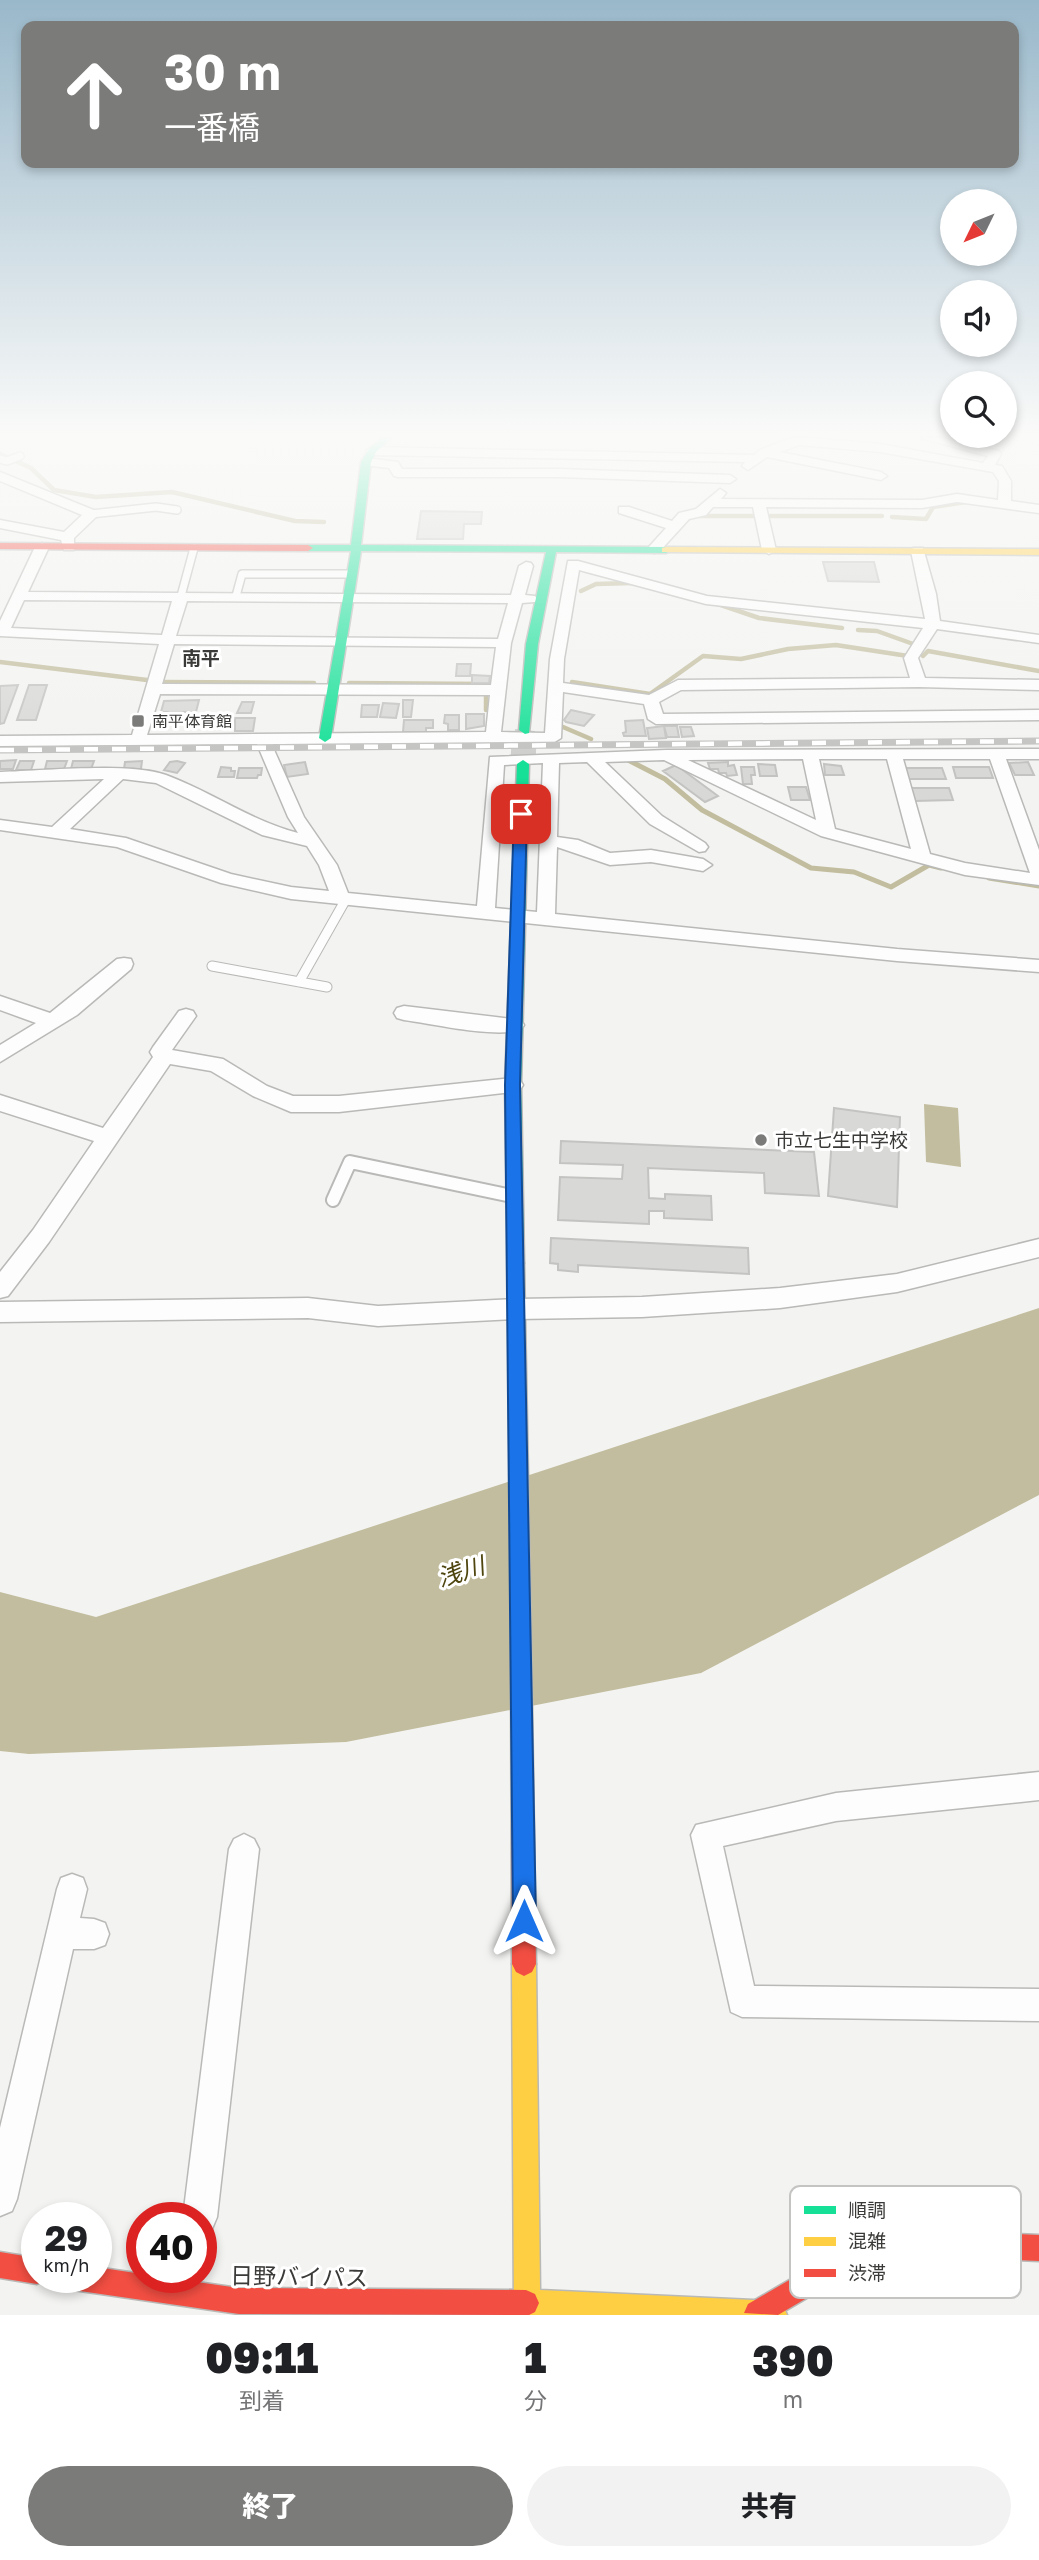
<!DOCTYPE html>
<html lang="ja">
<head>
<meta charset="utf-8">
<style>
	body { margin:0; font-family:"Golos Text","Noto Sans JP",sans-serif; background:#f2f2f2; color:#202124; height:100vh; display:flex; flex-direction:column; font-size:26px; white-space:nowrap }
	* { box-sizing:border-box; margin:0 }
	p { font-size:23px; color:#757577 }
	.icon { flex:none; width:38px; height:38px; fill:none; stroke:currentColor; stroke-width:2; stroke-linecap:round; stroke-linejoin:round }
	.map { position:relative; height:2315px; overflow:hidden }
	.panel { display:flex; flex-direction:column; background:#fff; flex:1 }
	.panel>* { flex:none }
	.hud { position:absolute; left:21px; top:21px; width:998px; height:147px; border-radius:14px; box-shadow:0 4px 10px #0003; background:#7b7b79; color:#fff; overflow:hidden }
	.needle { width:46px; rotate:227deg }
	.tools { position:absolute; left:940px; top:189px; display:grid; gap:14px }
	.tools a { display:grid; place-items:center; width:77px; height:77px; border-radius:50%; background:#fff; box-shadow:0 4px 10px #0003; font-size:35px }
	.speed { position:absolute; left:21px; top:2202px; display:flex; gap:14px; font-size:35px; font-weight:700; text-align:center }
	.speed>* { display:grid; place-content:center; width:91px; height:91px; border-radius:50%; background:#fff; box-shadow:0 4px 10px #0003; line-height:1 }
	.speed small { font-size:18px; font-weight:400 }
	.speed .limit { border:10px solid #d22; background:#fff; color:#111 }
	.pin { position:absolute; display:grid; place-items:center; width:60px; height:60px; color:#fff; margin:-30px; border-radius:14px; box-shadow:0 4px 10px #0006 }
	.me { position:absolute; width:77px; margin:-38px; rotate:0deg; stroke-linejoin:round; filter:drop-shadow(0 0 5px #0008) }
	.turn { display:flex; align-items:center; gap:24px; height:147px; padding:0 28px; font-size:32px }
	.turn .icon { width:91px; height:91px; stroke-width:2.5 }
	.turn b { display:block; font-size:49px; line-height:60px }
	.eta { display:flex; justify-content:space-evenly; align-items:center; height:119px; text-align:center }
	.eta b { font-size:42px; font-weight:800; line-height:49px }
	.cta { display:flex; gap:14px; margin-top:auto; padding:14px 28px }
	.cta a { flex:1; height:80px; border-radius:42px; background:#7b7b79; color:#fff; font-size:28px; font-weight:800; line-height:80px; text-align:center }
	.cta a+a { background:#f2f2f2; color:#202124 }
	.map>svg:first-child { display:block }
	.water { fill:#c2bd9e }
	.lines { fill:none; stroke-linecap:round; stroke-linejoin:round }
	.stream-far1 { stroke:#c2bd9e; stroke-width:4.5 }
	.stream { stroke:#c2bd9e; stroke-width:5 }
	.building { fill:#d8d8d6; stroke:#c3c3c1; stroke-width:2 }
	.secondary-tunnel-far1 { stroke:#cececc; stroke-width:20; stroke-dasharray:20 10; stroke-linecap:butt }
	.secondary-tunnel { stroke:#cececc; stroke-width:25; stroke-dasharray:25 13; stroke-linecap:butt }
	.lane-far2-casing { stroke:#b9b9b7; stroke-width:10 }
	.lane-far1-casing { stroke:#b9b9b7; stroke-width:11 }
	.lane-casing { stroke:#b9b9b7; stroke-width:16 }
	.street-casing { stroke:#b9b9b7; stroke-width:3 }
	.fast-casing { stroke:#b9b9b7; stroke-width:3 }
	.slow-casing { stroke:#b9b9b7; stroke-width:3 }
	.jam-casing { stroke:#b9b9b7; stroke-width:3 }
	.lane-far2 { stroke:#fdfdfd; stroke-width:7 }
	.lane-far1 { stroke:#fdfdfd; stroke-width:9 }
	.lane { stroke:#fdfdfd; stroke-width:12 }
	.street { fill:#fdfdfd; fill-rule:evenodd }
	.fast { fill:#16e098; fill-rule:evenodd }
	.slow { fill:#ffcf43; fill-rule:evenodd }
	.jam { fill:#f24e42; fill-rule:evenodd }
	.rail-casing { stroke:#c2c2c1; stroke-width:7 }
	.rail { stroke:#fff; stroke-width:4.5; stroke-dasharray:14; stroke-linecap:butt }
	.route { fill:#1a73e8; stroke:#114b97; stroke-width:2 }
	.poi-dot { fill:#7b7b79; stroke:#fff; stroke-width:2.5 }
	.labels { text-anchor:middle; stroke-width:6; stroke-linejoin:round; paint-order:stroke }
	.far-poi-label { font-size:16px; fill:#3a3a38; stroke:#fff; text-anchor:start }
	.far-quarter-label { font-size:19px; font-weight:bold; fill:#3a3a38; stroke:#fff }
	.poi-label { font-size:19px; fill:#3a3a38; stroke:#fff; text-anchor:start }
	.near-street-label { font-size:23px; fill:#3a3a38; stroke:#fff }
	.near-water-label { font-size:24px; font-style:italic; fill:#4e450f; stroke:#fff }
	.key { fill:#fff; stroke:#c4c4c3; stroke-width:2 }
	.key-label { font-size:19px; fill:#3a3a38 }
</style>
</head>
<body>
<div class="map">
<svg width="1039" height="2315" viewBox="0 0 1039 2315">
	<rect width="100%" height="100%" fill="#f3f3f1"/>
	<path class="water" d="M924,1104L958,1108L961,1167L926,1162Z
		M1039,1308V1495L701,1673L346,1742L29,1754L0,1751V1592L96,1617Z"/>
	<g class="lines">
		<path class="stream-far1" d="M0,454L31,468L54,490L96,497L172,492L295,521L324,522
			M699,516H756
			M770,516H882
			M892,517L926,519L933,507L966,502
			M672,536L688,519
			M581,591L596,584L632,583
			M718,604L759,618L842,628
			M858,630L877,631L916,645
			M923,656L928,651L1039,671
			M0,662L147,680
			M162,682L314,683
			M572,682L650,694L703,656L741,659L788,649L836,645L908,656
			M349,683L487,684
			M486,696V710
			M563,727L591,739"/>
		<path class="stream" d="M626,759L665,779L702,810L811,868L854,872L891,887L929,865L941,868
			M989,878L1039,886"/>
	</g>
	<path class="building" d="M421,511L482,512L481,524H464L463,539H417Z
		M823,562H874L879,582L828,581Z
		M457,664H471L470,676H456Z
		M472,675L490,676L489,683H472Z
		M18,685L4,723L0,724V686Z
		M29,685H47L36,720H17Z
		M199,700L196,712H161L164,701Z
		M403,700H413L411,717H403Z
		M242,702H254L251,713H237Z
		M383,703L399,704L396,718L380,717Z
		M362,705H379L377,717H361Z
		M571,710L594,715L584,726L566,722L564,720Z
		M466,714H484V726L466,729Z
		M445,715H459V730H448V724L444,723Z
		M235,718H255L253,731H235Z
		M404,720H433V728H426V732H403Z
		M643,720L646,736H624L623,733L626,732L625,721Z
		M664,726H677L679,737H667Z
		M664,726L666,738L649,739L647,728Z
		M680,727H691L694,736L682,737Z
		M16,760L13,769H0V761Z
		M20,761H34L31,770H16Z
		M47,761H67L64,769H45Z
		M73,761H94L91,769H71Z
		M142,761L141,769H124L125,762Z
		M177,761L185,763L177,773L164,770L170,762Z
		M305,762L308,774L287,777L284,765Z
		M728,762V766L734,765L737,775L727,776L726,773H719L718,769H710L708,763Z
		M1028,762L1034,775H1015L1009,763Z
		M758,764L775,765L777,776H760Z
		M824,764L841,766L844,775H825Z
		M676,765L718,796L705,802L663,771Z
		M221,767L231,768V771H235L234,777H218Z
		M741,767H754L755,775H751L752,784H743Z
		M953,767H989L993,778H956Z
		M239,768H262L261,775H258L257,778H237Z
		M905,768H942L946,779H908Z
		M788,787H806L810,800H791Z
		M911,788H949L953,800L915,801Z
		M834,1108L900,1117L897,1207L828,1196Z
		M561,1141L814,1152L819,1196L765,1193L764,1173L648,1168L649,1198L665,1199V1194L711,1196L712,1220L664,1218V1211H649V1224L558,1220L560,1177L622,1179L623,1165L560,1163Z
		M551,1238L748,1248L749,1274L578,1265V1272L558,1270V1264L550,1263Z"/>
	<g class="lines">
		<path class="secondary-tunnel-far1" d="M524,741L525,730"/>
		<path class="secondary-tunnel" d="M523,764L524,739"/>
		<defs>
			<path id="lane-far2" d="M0,459L7,461L20,456
				M91,514L156,507L177,510
				M181,596L194,548
				M236,596L242,574H352"/>
			<path id="lane-far1" d="M212,966L327,987
				M299,982L346,899"/>
			<path id="lane" d="M333,1200L350,1162L512,1196"/>
			<path id="street" d="M791,438H812L880,444L983,463L988,456L921,438H941L999,451L1001,454L995,465L1002,466L1011,481V501L1039,505V513L957,502L922,508L766,507L776,550L769,554L762,550L753,507H713L706,515L689,519L659,552L654,553L647,549L666,528L619,513V507H629L672,521L679,513L696,509L720,489L726,493L721,499L922,500L957,494L998,500L999,481L993,472L880,452L799,445L780,452L881,472L887,476L881,480L767,457L748,470L742,466L745,462L372,455L366,451L372,447L754,455L760,450Z
				M366,458L398,462L402,469H559L730,475L736,479L730,483L559,477H398L394,476L389,468L362,465V459Z
				M0,472L96,511V517L74,538V550H64L61,540L0,528V520L64,532L82,515L0,481Z
				M42,543L49,547L28,592L511,595L519,566L526,562L531,563L533,566L525,595L535,596L537,599L535,602L522,603L511,643L501,732L545,733L550,659L568,561H578L707,596L925,619L911,551L913,548H923L936,594L940,621L1039,635V643L937,629L918,658L925,678L1039,680V690L919,687L681,690L659,702L663,714L1039,710V720L656,724L648,719L644,704L563,692L561,738L553,743L273,744L275,752L304,817L337,865L348,893L477,906L490,757L666,750L1039,749V759H1006L1039,850V885L965,875L821,836L664,760L605,762L662,816L705,843L708,847L705,851L699,852L650,824L587,762L559,763L557,837L578,840L610,853L651,850L703,859L712,865L703,871L651,862L610,865L557,847L555,914L897,949L1039,960V972L897,961L291,899L221,883L117,847L0,830V820L52,827L104,779L0,782V772C40,771 131,762 166,775C212,792 251,821 298,833L288,817L257,744L0,746V736L132,735L159,644L0,636V621L35,547ZM579,570L706,604L923,628L904,658L910,678L678,680L649,695L563,683L564,659ZM24,600L172,601L162,635L11,628ZM187,601L508,603L498,639L176,636ZM174,644L496,647L491,685L162,684ZM160,694L490,695L486,732L147,735ZM803,759L816,820L688,760ZM819,759H887L911,849L835,829ZM903,759H990L1030,873L965,863L930,854ZM543,763L537,912L495,908L504,765ZM123,779L156,783L262,835L307,846L319,865L329,891L291,887L231,874L126,838L70,829Z
				M124,958L131,959L133,964L131,969L77,1015L0,1062V1045L36,1023L0,1010V996L50,1013L117,959Z
				M404,1006L521,1020L524,1025L521,1030C493,1038 434,1024 404,1020L397,1018L394,1013L397,1008Z
				M186,1009L193,1011L196,1016L172,1050L223,1059L267,1086L293,1096H339L513,1078L520,1080L523,1085L520,1090L513,1092L339,1112H291L253,1096L211,1071L170,1064L49,1242L8,1296L0,1298V1272L33,1230L94,1141L0,1111V1095L103,1128L153,1057L150,1052L153,1047L179,1011Z
				M1039,1239V1257L897,1292L780,1308L642,1317L517,1319L378,1326L308,1318L0,1322V1302L308,1298L378,1306L517,1299L642,1297L780,1288L897,1274Z
				M1039,1772V1800L836,1821L723,1846L754,1986L1039,1989V2021L742,2017L731,2012L691,1835L696,1825L836,1793Z
				M244,1834L254,1839L259,1849L217,2217L212,2229L201,2233V2217H183L229,1849L234,1839Z
				M72,1874L83,1878L87,1889L80,1918L94,1919L105,1923L109,1934L105,1945L94,1949H73L17,2199L12,2211L0,2216V2128L57,1889L61,1878Z"/>
			<path id="fast" d="M381,438H391L376,452L371,462L361,545L666,547L671,550L666,553L556,552L538,644L529,733L525,734L519,730L526,644L546,552L361,551L331,738L325,742L319,738L351,551H308L303,548L308,545H351L361,462L369,449Z
				M523,760L529,764L521,1085L524,1263L522,1268L516,1270L510,1268L508,1263L505,1085L517,764Z"/>
			<path id="slow" d="M666,547L1039,549V555L662,552V548Z
				M516,1256L522,1258L524,1263L531,1641L528,1648L521,1651L514,1648L511,1641L508,1263L510,1258Z
				M524,1952L532,1956L536,1964L540,2290L774,2301L783,2305L787,2315H514L512,1964L516,1956Z"/>
			<path id="jam" d="M0,543L308,545L313,548L308,551L0,549Z
				M521,1631L528,1634L531,1641L536,1964L532,1972L524,1976L516,1972L512,1964L511,1641L514,1634Z
				M947,2231L1039,2235V2261L947,2257L834,2282L778,2315L744,2313L748,2304L829,2257Z
				M0,2252L37,2258V2277H48L46,2280L37,2284L0,2278Z
				M96,2267L142,2274V2277H162L239,2288L526,2290L535,2294L539,2303L535,2312L529,2315L239,2314L73,2290L64,2286L60,2277H96Z"/>
		</defs>
		<use href="#lane-far2" class="lane-far2-casing"/>
		<use href="#lane-far1" class="lane-far1-casing"/>
		<use href="#lane" class="lane-casing"/>
		<use href="#street" class="street-casing"/>
		<use href="#fast" class="fast-casing"/>
		<use href="#slow" class="slow-casing"/>
		<use href="#jam" class="jam-casing"/>
		<use href="#lane-far2" class="lane-far2"/>
		<use href="#lane-far1" class="lane-far1"/>
		<use href="#lane" class="lane"/>
		<use href="#street" class="street"/>
		<use href="#fast" class="fast"/>
		<use href="#slow" class="slow"/>
		<use href="#jam" class="jam"/>
		<defs>
			<path id="rail" d="M0,750L1039,741"/>
		</defs>
		<use href="#rail" class="rail-casing"/>
		<use href="#rail" class="rail"/>
	</g>
	<linearGradient id="sky" x2="0" y2="1"><stop stop-color="#99b8ca"/><stop offset="0.57" stop-color="#fafaf9"/><stop offset="1" stop-color="#fafaf9" stop-opacity="0"/></linearGradient>
	<rect width="1039" height="762" fill="url(#sky)"/>
	<path class="route" d="M521,810L527,814L520,1085L536,1921L532,1929L524,1932L516,1929L513,1921L505,1085L514,814Z"/>
	<g class="poi-dot">
		<rect x="131" y="714" width="14" height="14" rx="3.5"/>
		<circle cx="761" cy="1140" r="7"/>
	</g>
	<g class="labels">
		<g class="far-poi-label">
			<text x="152" y="727">南平体育館</text>
		</g>
		<g class="far-quarter-label">
			<text x="201" y="665">南平</text>
		</g>
		<g class="poi-label">
			<text x="775" y="1147">市立七生中学校</text>
		</g>
		<g class="near-street-label">
			<text transform="translate(299 2277) rotate(1)" y="8">日野バイパス</text>
		</g>
		<g class="near-water-label">
			<text transform="translate(461 1572) rotate(-17)" y="8">浅川</text>
		</g>
	</g>
	<rect x="790" y="2186" width="231" height="112" rx="10" class="key"/>
	<rect x="804" y="2206" width="32" height="8" fill="#16e098"/>
	<rect x="804" y="2237" width="32" height="9" fill="#ffcf43"/>
	<rect x="804" y="2269" width="32" height="8" fill="#f24e42"/>
	<g class="key-label">
		<text x="848" y="2217">順調</text>
		<text x="848" y="2248">混雑</text>
		<text x="848" y="2280">渋滞</text>
	</g>
</svg>
<div class="tools">
<a><svg class="needle" viewBox="-14 -14 28 28"><path d="M0-13l5 13h-10z" fill="#e53935"/><path d="M0 13l5-13h-10z" fill="#757577"/></svg></a>
<a><svg class="icon" aria-label="sound" viewBox="0 0 24 24"><path d="M4 9h4l5-4v14l-5-4H4zM17 9q2 3 0 6"/></svg></a>
<a><svg class="icon" aria-label="search" viewBox="0 0 24 24"><circle cx="10" cy="10" r="6"/><path d="M15 15l6 6"/></svg></a>
</div>
<div class="speed"><div>29<small>km/h</small></div><div class="limit">40</div></div>
<div class="pin" style="left:521px;top:814px;background:#d93025"><svg class="icon" aria-label="arrive" viewBox="0 0 24 24"><path d="M6 21V4h12l-3 4 3 4H6"/></svg></div>
<svg class="me" style="left:524px;top:1921px" viewBox="-20 -20 40 40"><path d="M0-17L14 15 0 8-14 15z" fill="#1a73e8" stroke="#fff" stroke-width="4"/></svg>
<div class="hud">
<div class="turn"><svg class="icon" aria-label="ahead" viewBox="0 0 24 24"><path d="M12 20V5M6 11l6-6 6 6"/></svg><div><b>30 m</b>一番橋</div></div>
</div>
</div>
<section class="panel">
<div class="eta">
<div><b>09:11</b><p>到着</p></div>
<div><b>1</b><p>分</p></div>
<div><b>390</b><p>m</p></div>
</div>
<div class="cta"><a>終了</a><a>共有</a></div>
</section>
</body>
</html>
